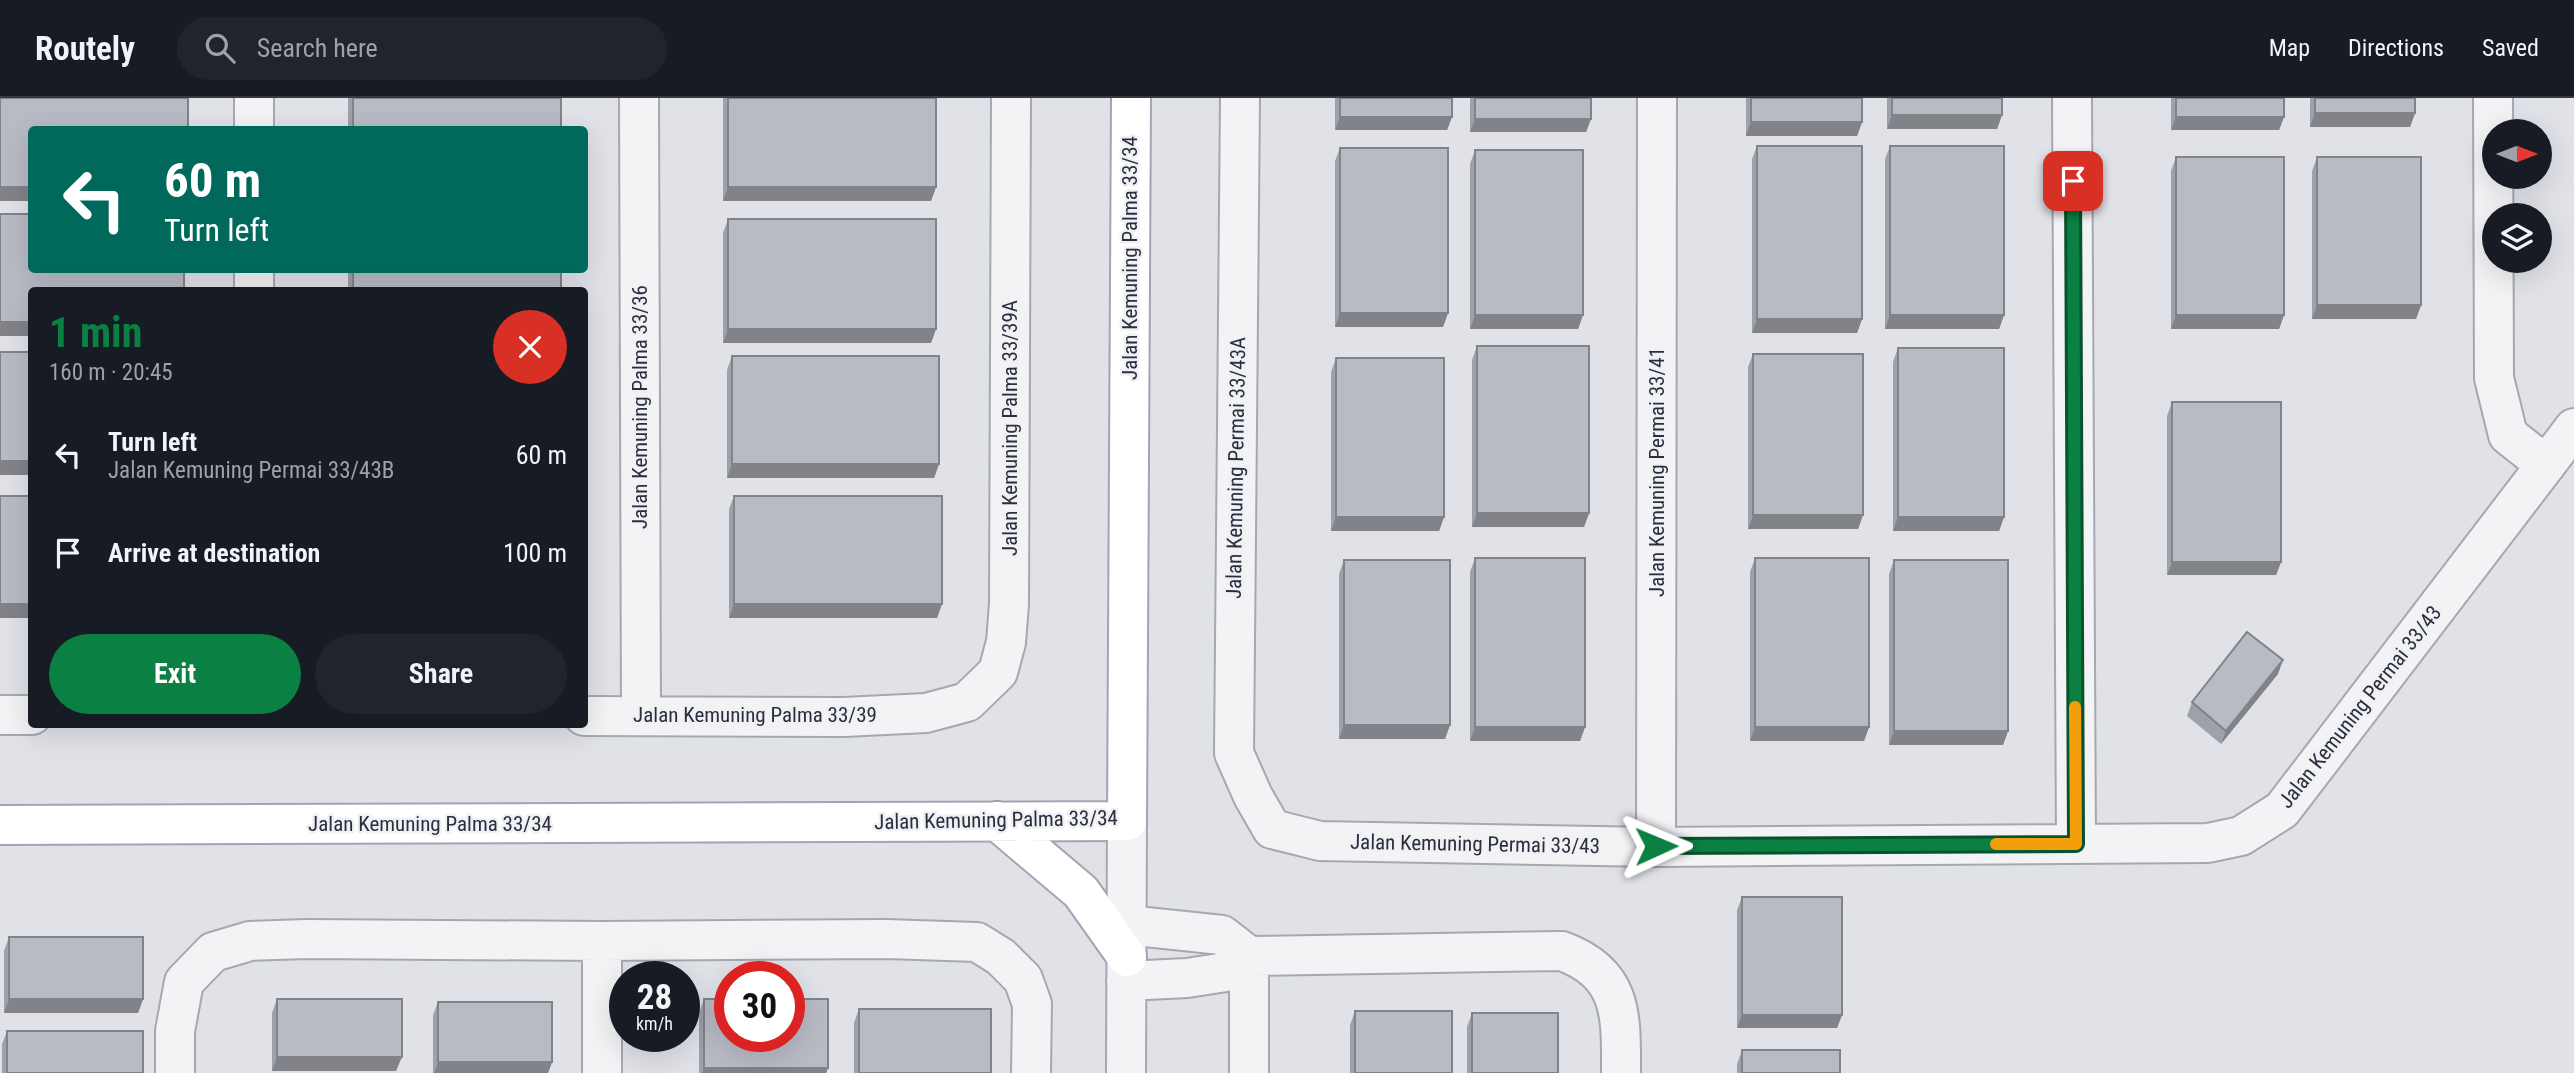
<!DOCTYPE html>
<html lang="en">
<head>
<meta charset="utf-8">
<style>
	body { margin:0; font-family:"Roboto Condensed",sans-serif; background:#20242c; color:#f1f3f6; height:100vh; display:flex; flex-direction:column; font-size:26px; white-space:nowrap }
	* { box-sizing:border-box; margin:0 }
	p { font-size:23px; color:#9ea1a6 }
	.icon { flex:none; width:38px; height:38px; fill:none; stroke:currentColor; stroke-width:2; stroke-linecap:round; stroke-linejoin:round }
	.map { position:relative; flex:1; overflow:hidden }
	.panel { position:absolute; left:28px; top:189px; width:560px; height:441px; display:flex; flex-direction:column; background:#171b24; border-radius:7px; box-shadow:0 7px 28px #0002 }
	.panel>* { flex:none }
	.banner { position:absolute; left:28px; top:28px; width:560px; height:147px; border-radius:7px; box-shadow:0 7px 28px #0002; background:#00695c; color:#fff; overflow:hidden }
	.needle { width:46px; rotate:90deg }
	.fabs { position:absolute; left:2482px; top:21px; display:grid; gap:14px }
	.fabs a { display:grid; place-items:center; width:70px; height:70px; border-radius:50%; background:#171b24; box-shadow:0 7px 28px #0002; font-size:35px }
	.speed { position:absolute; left:609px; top:863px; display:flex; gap:14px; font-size:35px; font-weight:700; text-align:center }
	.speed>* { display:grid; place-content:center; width:91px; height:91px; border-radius:50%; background:#171b24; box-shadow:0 7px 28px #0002; line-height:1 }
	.speed small { font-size:18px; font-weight:400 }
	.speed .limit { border:10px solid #d22; background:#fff; color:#111 }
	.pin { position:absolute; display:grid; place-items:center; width:60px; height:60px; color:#fff; margin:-30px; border-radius:14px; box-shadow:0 4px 10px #0006 }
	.me { position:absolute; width:77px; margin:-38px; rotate:89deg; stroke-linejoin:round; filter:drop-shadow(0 0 5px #0008) }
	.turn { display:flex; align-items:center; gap:24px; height:147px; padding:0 21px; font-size:32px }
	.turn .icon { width:91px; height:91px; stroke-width:2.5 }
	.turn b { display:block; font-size:49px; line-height:60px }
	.round { display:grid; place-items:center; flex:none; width:74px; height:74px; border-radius:37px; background:#20242c }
	.headline { display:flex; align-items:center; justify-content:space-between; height:119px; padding:0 21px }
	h1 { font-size:42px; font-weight:700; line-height:52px; color:#0b8043 }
	.button { display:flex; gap:14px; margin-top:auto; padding:14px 21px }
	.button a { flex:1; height:80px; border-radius:42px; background:#0b8043; color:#fff; font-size:28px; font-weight:700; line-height:80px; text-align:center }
	.button a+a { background:#20242c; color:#f1f3f6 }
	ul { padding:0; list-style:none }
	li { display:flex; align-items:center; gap:21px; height:98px; padding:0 21px }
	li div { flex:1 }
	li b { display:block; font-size:26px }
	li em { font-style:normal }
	header { display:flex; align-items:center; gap:42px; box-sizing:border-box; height:98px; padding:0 35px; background:#171b24; border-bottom:2px solid #363941 }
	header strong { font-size:33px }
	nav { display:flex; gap:38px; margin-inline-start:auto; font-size:24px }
	.search { width:490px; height:63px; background:#20242c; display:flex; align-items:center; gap:18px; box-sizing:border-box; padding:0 24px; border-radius:38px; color:#9ea1a6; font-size:26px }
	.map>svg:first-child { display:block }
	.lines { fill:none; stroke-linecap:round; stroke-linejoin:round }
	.minor-casing { stroke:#a6a8b1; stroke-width:42 }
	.major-casing { stroke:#a1a5b2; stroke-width:42 }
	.minor { stroke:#f3f3f6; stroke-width:38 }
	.major { stroke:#fff; stroke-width:38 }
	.wall { fill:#9ea1a9 }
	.shaded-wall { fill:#818389 }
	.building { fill:#b8bbc4; stroke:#818389; stroke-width:2 }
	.route-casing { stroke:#07532c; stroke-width:18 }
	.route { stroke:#0b8043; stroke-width:12 }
	.slow { stroke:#f59e0b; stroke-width:12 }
	.labels { text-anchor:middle; stroke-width:5; stroke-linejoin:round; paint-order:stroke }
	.street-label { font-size:21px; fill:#2b2e3d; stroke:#f0f1f5 }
</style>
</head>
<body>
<header>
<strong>Routely</strong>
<div class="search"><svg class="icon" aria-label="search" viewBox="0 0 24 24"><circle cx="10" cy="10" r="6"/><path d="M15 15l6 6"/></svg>Search here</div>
<nav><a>Map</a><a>Directions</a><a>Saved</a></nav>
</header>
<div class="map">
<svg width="2574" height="975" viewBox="0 0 2574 975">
	<rect width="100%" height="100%" fill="#e0e2e8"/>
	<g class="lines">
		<defs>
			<path id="minor" d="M639,0L641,618
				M1240,0L1234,655L1253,698L1272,731L1320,743L1656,749L2208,745L2241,738L2282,712L2574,330
				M2072,0L2076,746
				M2493,0L2494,280L2508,337L2546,367
				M254,32V0
				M254,192V172
				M0,617H32
				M584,618L844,619L926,615L967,604L998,574L1006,544L1009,506L1011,0
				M1656,749L1657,0
				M1127,827L1222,837L1249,858
				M602,843L886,841L977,844L1001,859L1023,881L1032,906L1031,975
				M1126,883L1187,880L1226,874L1249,858L1562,853C1624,876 1621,918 1621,975
				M175,975V933L184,884L213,854L250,843L307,841L602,843V975
				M1126,975L1127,723
				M1249,975V858"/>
			<path id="major" d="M997,723L1081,794L1127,859
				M0,727L1127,723L1131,0"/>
		</defs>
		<use href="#minor" class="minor-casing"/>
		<use href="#major" class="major-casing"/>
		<use href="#minor" class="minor"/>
		<use href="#major" class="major"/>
	</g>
	<path class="wall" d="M348,0H561V32H348Z
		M723,0H936V89L931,103H723Z
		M1335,0H1452V19L1447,32H1335Z
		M1470,0H1591V21L1586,34H1470Z
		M1746,0H1862V24L1857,38H1746Z
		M1887,0H2002V17L1997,31H1887Z
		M2171,0H2284V19L2279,32H2171Z
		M2310,0H2415V15L2410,29H2310Z
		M1757,48L1862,221L1857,235H1752V61Z
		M1890,48L2004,217L1999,231H1885V61Z
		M1340,50L1448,215L1443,229H1335V63Z
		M1475,52L1583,217L1578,231H1470V66Z
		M2176,59L2284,217L2279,231H2171V73Z
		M2317,59L2421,207L2416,221H2312V73Z
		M728,121L936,231L931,245H723V135Z
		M348,172H561V192H348Z
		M1477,248L1589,415L1584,429H1472V262Z
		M1898,250L2004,419L1999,433H1893V264Z
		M1753,256L1863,417L1858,431H1748V269Z
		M732,258L939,366L934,380H727V272Z
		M1336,260L1444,419L1439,433H1331V274Z
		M2172,304L2281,464L2276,477H2167V318Z
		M734,398L942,506L937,520H729V411Z
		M1475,460L1585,629L1580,643H1470V474Z
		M1755,460L1869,629L1864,643H1750V474Z
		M1344,462L1450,627L1445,641H1339V476Z
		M1894,462L2008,633L2003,647H1889V476Z
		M2278,576L2221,646L2187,618L2192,604Z
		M1742,799L1842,917L1837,930H1737V812Z
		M9,839L143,901L138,915H4V853Z
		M277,901L396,973H272V915Z
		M704,901L828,970L826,975H699V915Z
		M438,904L552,964L548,975H433V917Z
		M859,911L991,975H854V925Z
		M1355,913L1452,975H1350V927Z
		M1472,915L1558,975H1467V929Z
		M7,933L143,975H2V946Z
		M1742,952L1840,975H1737V966Z"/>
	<path class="shaded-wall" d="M2315,15H2415L2410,29H2310Z
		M1892,17H2002L1997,31H1887Z
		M1340,19H1452L1447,32H1335Z
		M2176,19H2284L2279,32H2171Z
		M1475,21H1591L1586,34H1470Z
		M1751,24H1862L1857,38H1746Z
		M0,89H32V103H0Z
		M728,89H936L931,103H723Z
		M2317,207H2421L2416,221H2312Z
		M1340,215H1448L1443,229H1335Z
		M1475,217H1583L1578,231H1470Z
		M1890,217H2004L1999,231H1885Z
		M2176,217H2284L2279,231H2171Z
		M1757,221H1862L1857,235H1752Z
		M0,224H32V238H0Z
		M728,231H936L931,245H723Z
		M0,363H32V377H0Z
		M732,366H939L934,380H727Z
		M1477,415H1589L1584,429H1472Z
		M1753,417H1863L1858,431H1748Z
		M1336,419H1444L1439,433H1331Z
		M1898,419H2004L1999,433H1893Z
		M2172,464H2281L2276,477H2167Z
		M0,506H32V520H0Z
		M734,506H942L937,520H729Z
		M2283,562L2278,576L2221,646L2226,633Z
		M1344,627H1450L1445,641H1339Z
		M1475,629H1585L1580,643H1470Z
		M1755,629H1869L1864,643H1750Z
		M1894,633H2008L2003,647H1889Z
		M9,901H143L138,915H4Z
		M1742,917H1842L1837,930H1737Z
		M277,959H402L396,973H272Z
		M438,964H552L548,975H434Z
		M704,970H828L826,975H702Z"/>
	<path class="building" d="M0,0H188V32H32V89H0Z
		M353,0H561V32H353Z
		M728,0H936V89H728Z
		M1340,0H1452V19H1340Z
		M1475,0H1591V21H1475Z
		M1751,0H1862V24H1751Z
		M1892,0H2002V17H1892Z
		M2176,0H2284V19H2176Z
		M2315,0H2415V15H2315Z
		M1757,48H1862V221H1757Z
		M1890,48H2004V217H1890Z
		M1340,50H1448V215H1340Z
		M1475,52H1583V217H1475Z
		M2176,59H2284V217H2176Z
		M2317,59H2421V207H2317Z
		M0,116H32V172H184V192H32V224H0Z
		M728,121H936V231H728Z
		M353,172H561V192H353Z
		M1477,248H1589V415H1477Z
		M1898,250H2004V419H1898Z
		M0,254H32V363H0Z
		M1753,256H1863V417H1753Z
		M732,258H939V366H732Z
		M1336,260H1444V419H1336Z
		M2172,304H2281V464H2172Z
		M0,398H32V506H0Z
		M734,398H942V506H734Z
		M1475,460H1585V629H1475Z
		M1755,460H1869V629H1755Z
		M1344,462H1450V627H1344Z
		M1894,462H2008V633H1894Z
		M2247,534L2283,562L2226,633L2192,604Z
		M1742,799H1842V917H1742Z
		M9,839H143V901H9Z
		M277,901H402V959H277Z
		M704,901H730V938H789V901H828V970H704Z
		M438,904H552V964H438Z
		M859,911H991V975H859Z
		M1355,913H1452V975H1355Z
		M1472,915H1558V975H1472Z
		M7,933H143V975H7Z
		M1742,952H1840V975H1742Z"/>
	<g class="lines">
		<defs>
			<path id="route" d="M1656,748L2076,746L2073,83"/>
		</defs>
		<use href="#route" class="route-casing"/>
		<use href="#route" class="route"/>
		<path class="slow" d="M1996,746H2076L2075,609"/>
	</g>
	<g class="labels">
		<g class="street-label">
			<text transform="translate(1130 160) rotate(-90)" y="7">Jalan Kemuning Palma 33/34</text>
			<text transform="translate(640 309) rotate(-90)" y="7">Jalan Kemuning Palma 33/36</text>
			<text transform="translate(1010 330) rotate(-90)" y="7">Jalan Kemuning Palma 33/39A</text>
			<text transform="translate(1236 370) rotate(-89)" y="7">Jalan Kemuning Permai 33/43A</text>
			<text transform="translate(1657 374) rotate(-90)" y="7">Jalan Kemuning Permai 33/41</text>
			<text transform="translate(2360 609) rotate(-52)" y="7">Jalan Kemuning Permai 33/43</text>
			<text x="755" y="624">Jalan Kemuning Palma 33/39</text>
			<text transform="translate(996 722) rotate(-1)" y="7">Jalan Kemuning Palma 33/34</text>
			<text x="430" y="733">Jalan Kemuning Palma 33/34</text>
			<text transform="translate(1475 746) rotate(1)" y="7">Jalan Kemuning Permai 33/43</text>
		</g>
	</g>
</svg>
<div class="fabs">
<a><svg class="needle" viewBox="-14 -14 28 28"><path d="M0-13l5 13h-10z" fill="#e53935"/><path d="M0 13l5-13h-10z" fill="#9ea1a6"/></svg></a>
<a><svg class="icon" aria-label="layers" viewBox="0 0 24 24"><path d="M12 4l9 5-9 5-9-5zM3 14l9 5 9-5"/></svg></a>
</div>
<div class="speed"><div>28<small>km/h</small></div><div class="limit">30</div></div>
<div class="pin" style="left:2073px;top:83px;background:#d93025"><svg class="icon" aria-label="arrive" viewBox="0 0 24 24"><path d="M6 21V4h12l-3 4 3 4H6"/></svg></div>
<svg class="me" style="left:1656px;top:748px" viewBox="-20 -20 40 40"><path d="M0-17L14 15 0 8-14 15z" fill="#0b8043" stroke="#fff" stroke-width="4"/></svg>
<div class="banner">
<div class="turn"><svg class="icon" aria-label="left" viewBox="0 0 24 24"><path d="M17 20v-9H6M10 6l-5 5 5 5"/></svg><div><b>60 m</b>Turn left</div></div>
</div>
<section class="panel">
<div class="headline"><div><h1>1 min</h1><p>160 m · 20:45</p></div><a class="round" style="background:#d93025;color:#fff"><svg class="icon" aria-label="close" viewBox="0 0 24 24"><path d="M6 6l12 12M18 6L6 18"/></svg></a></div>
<ul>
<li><svg class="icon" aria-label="left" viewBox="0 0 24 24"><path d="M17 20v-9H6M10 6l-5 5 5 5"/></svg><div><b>Turn left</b><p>Jalan Kemuning Permai 33/43B</p></div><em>60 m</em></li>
<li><svg class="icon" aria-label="arrive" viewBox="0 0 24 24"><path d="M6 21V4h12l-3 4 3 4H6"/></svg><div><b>Arrive at destination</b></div><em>100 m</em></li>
</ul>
<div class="button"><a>Exit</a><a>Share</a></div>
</section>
</div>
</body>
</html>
